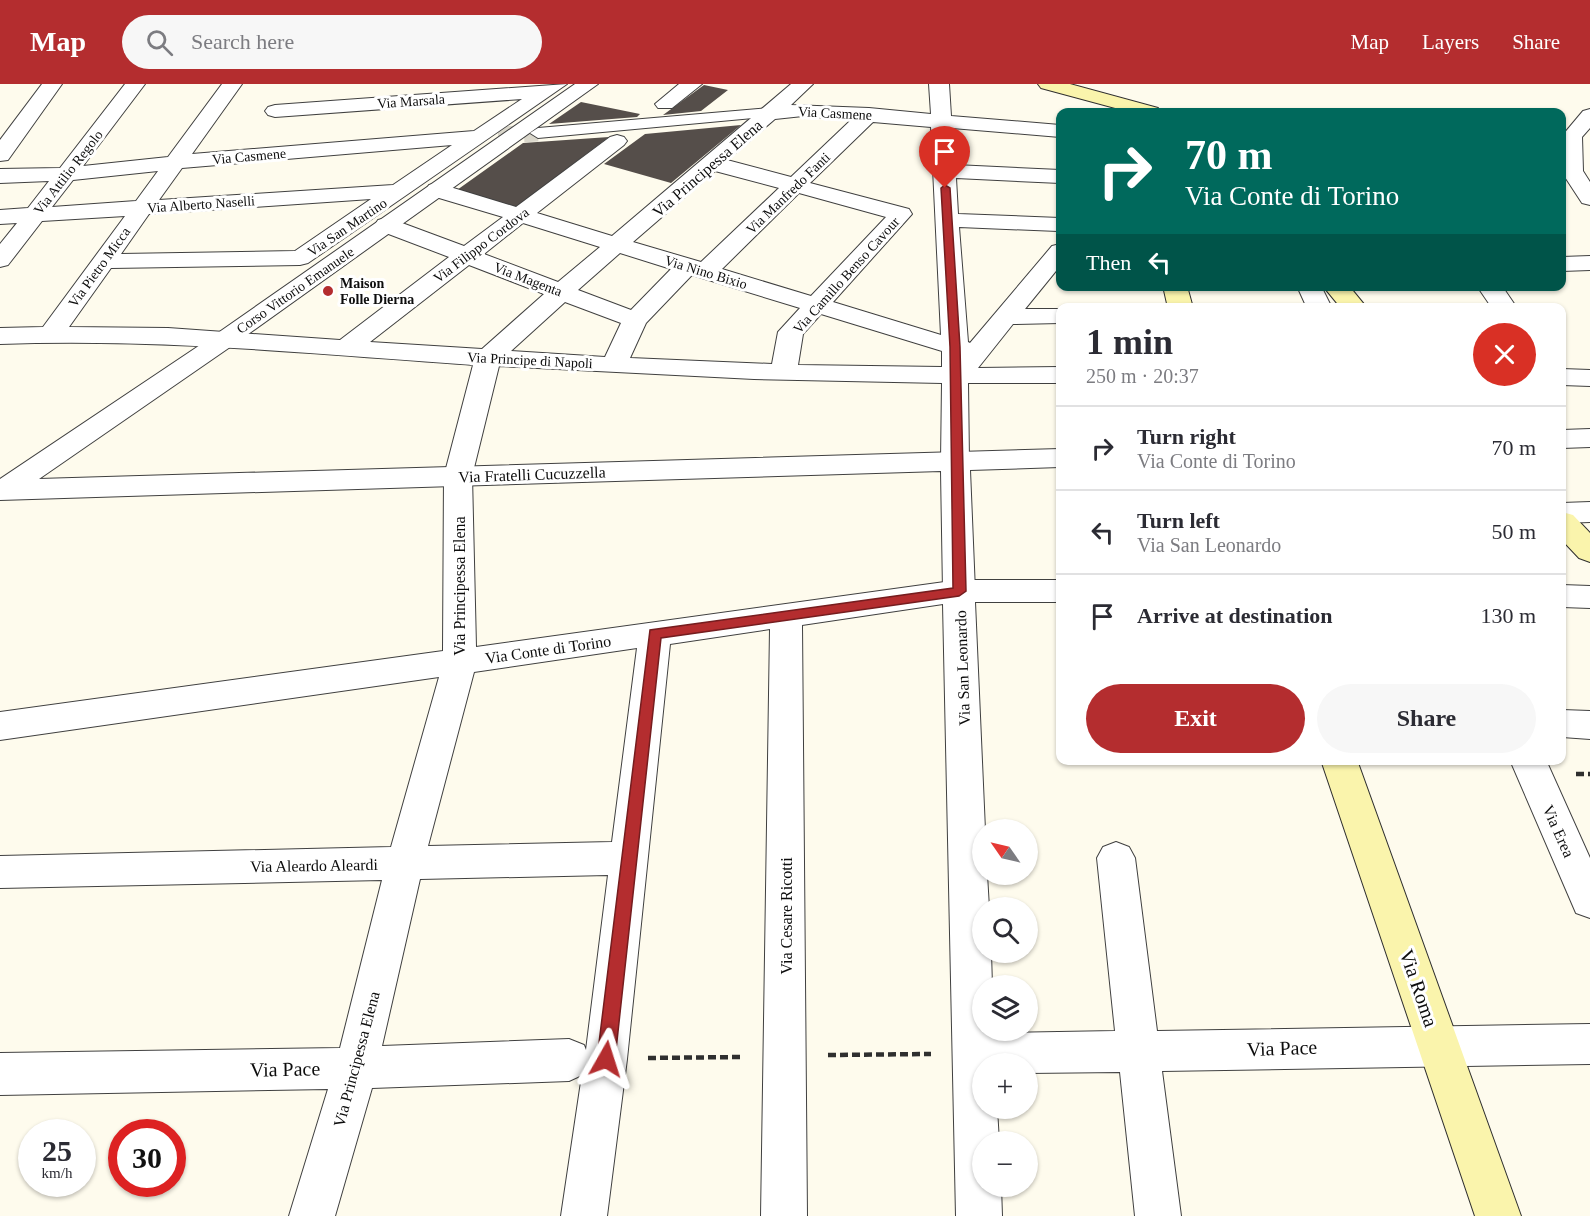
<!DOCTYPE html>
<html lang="en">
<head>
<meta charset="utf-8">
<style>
	body { margin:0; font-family:Georgia,serif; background:#f7f7f7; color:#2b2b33; height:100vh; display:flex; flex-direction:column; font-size:22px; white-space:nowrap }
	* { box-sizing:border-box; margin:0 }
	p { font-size:20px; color:#7c7c81 }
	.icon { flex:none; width:33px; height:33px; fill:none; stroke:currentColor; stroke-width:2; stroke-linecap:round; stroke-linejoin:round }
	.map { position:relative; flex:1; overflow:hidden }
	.sheet { position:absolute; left:1056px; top:219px; width:510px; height:462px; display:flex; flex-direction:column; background:#fff; border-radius:12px; box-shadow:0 2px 4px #0004 }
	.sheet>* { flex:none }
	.hud { position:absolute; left:1056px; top:24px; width:510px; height:183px; border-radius:12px; box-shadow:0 2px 4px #0004; background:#00695c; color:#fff; overflow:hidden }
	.needle { width:39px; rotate:304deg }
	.fabs { position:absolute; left:972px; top:735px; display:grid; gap:12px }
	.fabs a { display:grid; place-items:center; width:66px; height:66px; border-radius:50%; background:#fff; box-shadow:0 2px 4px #0004; font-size:30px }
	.speed { position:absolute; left:18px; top:1035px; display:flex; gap:12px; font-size:30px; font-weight:700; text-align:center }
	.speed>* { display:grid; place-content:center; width:78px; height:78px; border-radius:50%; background:#fff; box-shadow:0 2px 4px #0004; line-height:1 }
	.speed small { font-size:15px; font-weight:400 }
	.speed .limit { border:9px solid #d22; background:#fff; color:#111 }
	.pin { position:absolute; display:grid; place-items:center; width:51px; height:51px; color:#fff; margin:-62px -26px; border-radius:50% 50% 50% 0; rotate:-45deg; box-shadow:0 0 6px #0007 }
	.pin .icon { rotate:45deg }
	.me { position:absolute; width:66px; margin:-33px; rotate:6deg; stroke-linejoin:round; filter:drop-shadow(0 0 4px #0008) }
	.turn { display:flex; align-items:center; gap:21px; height:126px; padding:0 30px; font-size:27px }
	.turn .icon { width:78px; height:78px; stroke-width:2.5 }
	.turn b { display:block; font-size:42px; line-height:51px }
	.then { display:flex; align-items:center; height:57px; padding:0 30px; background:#0003; gap:12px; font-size:22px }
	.round { display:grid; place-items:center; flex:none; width:63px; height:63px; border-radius:32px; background:#f7f7f7 }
	.overview { display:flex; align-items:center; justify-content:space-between; height:102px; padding:0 30px }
	h1 { font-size:36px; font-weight:600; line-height:45px }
	.action { display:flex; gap:12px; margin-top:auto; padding:12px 30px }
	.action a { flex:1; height:69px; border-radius:36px; background:#b42d2f; color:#fff; font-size:24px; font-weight:600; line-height:69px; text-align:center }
	.action a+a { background:#f7f7f7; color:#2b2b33 }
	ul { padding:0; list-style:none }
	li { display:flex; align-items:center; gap:18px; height:84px; padding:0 30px; border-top:2px solid #e1e1e2 }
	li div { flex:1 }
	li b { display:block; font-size:22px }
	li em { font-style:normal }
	header { display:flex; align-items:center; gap:36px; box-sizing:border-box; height:84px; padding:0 30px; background:#b42d2f; color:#fff }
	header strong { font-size:28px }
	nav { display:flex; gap:33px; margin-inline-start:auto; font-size:21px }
	.search { width:420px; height:54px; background:#f7f7f7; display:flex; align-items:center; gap:15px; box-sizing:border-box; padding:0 21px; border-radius:33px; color:#7c7c81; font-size:22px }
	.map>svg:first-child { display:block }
	.building { fill:#554e4a }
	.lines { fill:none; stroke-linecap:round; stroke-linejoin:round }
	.pedestrian-tunnel { stroke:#dad7cb; stroke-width:17; stroke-dasharray:17 9; stroke-linecap:butt }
	.pedestrian-casing { stroke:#404040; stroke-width:2 }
	.minor-casing { stroke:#404040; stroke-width:2 }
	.tertiary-casing { stroke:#404040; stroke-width:2 }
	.secondary-casing { stroke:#2f2f2f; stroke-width:2 }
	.path { stroke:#2f2f2f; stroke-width:4.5; stroke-dasharray:8 4; stroke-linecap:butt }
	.pedestrian { fill:#fff; fill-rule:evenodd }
	.minor { fill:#fff; fill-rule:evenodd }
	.tertiary { fill:#fff; fill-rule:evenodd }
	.secondary { fill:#faf4ac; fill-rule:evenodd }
	.route { fill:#b42d2f; stroke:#751d1f; stroke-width:1.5 }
	.poi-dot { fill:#b42d2f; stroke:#fff; stroke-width:2 }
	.labels { text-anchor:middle; stroke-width:6; stroke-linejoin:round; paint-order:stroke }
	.far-street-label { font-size:14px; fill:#0d0d0d; stroke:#fff }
	.far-poi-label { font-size:14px; font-weight:bold; fill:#0d0d0d; stroke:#fff; text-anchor:start }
	.street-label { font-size:16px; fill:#0d0d0d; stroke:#fff }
	.near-street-label { font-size:20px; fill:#0d0d0d; stroke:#fff }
</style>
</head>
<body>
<header>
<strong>Map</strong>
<div class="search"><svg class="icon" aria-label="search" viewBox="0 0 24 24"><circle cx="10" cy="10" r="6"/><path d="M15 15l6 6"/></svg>Search here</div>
<nav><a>Map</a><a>Layers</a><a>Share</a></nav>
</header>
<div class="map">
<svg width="1590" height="1132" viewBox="0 0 1590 1132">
	<rect width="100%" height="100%" fill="#fefbed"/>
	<path class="building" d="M704,1L728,6L701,27L663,31Z
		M581,18L640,30L637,33L549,40Z
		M741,41L671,99L604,80L645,50Z
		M609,53L516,123L457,106L523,59Z"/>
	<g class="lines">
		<path class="pedestrian-tunnel" d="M498,51L538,49"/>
		<defs>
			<path id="pedestrian" d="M770,24L776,26L778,29L776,32L538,54L530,49L538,44Z"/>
			<path id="minor" d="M42,0H62L8,76L0,77V56Z
				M125,0H145L83,82L168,73L222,0H242L192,70L474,47L522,15L275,33L268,31L265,27L268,23L275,21L567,0L308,179L300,181L111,184L69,243L168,244L340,256L449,173L378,146L375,141L378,136L386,134L394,136L464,162L503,133L429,111L426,106L429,101L437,99L516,123L610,53L617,51L624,53L627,57L624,61L537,129L612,152L791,0H813L791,21L869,24L931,30L929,0H949L951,32L1060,41V53L952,44L955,81L1060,86V99L956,94L958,130L1060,134V146L1058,147L959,143L968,258L970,259L1052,162L1060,160V182L1025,225H1060V239L1013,240L978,284L1060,283V299H968L969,377L965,383L955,386L945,383L941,377L942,299L754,295L499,282L472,392L476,563L959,496H1060V518H975L985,746H982V790H987L989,824H982V868H991L992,902H982V946H994V949L1115,947L1097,774L1103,763L1116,758L1129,763L1135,774L1157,947L1590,940V980L1162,987L1181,1132H1135L1120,988L1028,989V980H982V1024H997L999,1058H982V1102H1001L1002,1132H956L943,520L802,541L807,1132H761L770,545L670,560L627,975L607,1132H561L582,991L569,997L372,1004L335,1132H289L328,1005L0,1011V969L340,964L382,796L0,804V772L391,763L439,593L0,656V628L443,567L444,392L473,281C316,270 159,254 0,260V244L43,243L125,132L42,137L8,181L0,183V160L17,139L0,140V126L28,124L49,97L0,99V85L60,84ZM803,32L851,36L791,93L727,76L775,35ZM873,38L931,43L941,251L833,218L912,130L909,125L810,99ZM452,61L393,101L159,116L182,84ZM158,87L136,117L52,123L73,96ZM715,87L779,104L701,178L633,158ZM799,109L886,133L811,212L722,185ZM371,115L295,167L121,170L149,130ZM523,139L600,163L558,198L484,170ZM620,169L671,185L631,226L578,206ZM469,181L544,210L482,265L370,258ZM692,191L800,224L778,248L772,280L630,274L646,239ZM565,218L621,239L605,273L511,267ZM821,230L942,267V283L798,281L803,250ZM637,564L612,758L428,762L474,588ZM608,791L586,966L584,961L569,955L382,962L420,795Z
				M679,0H702L672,24H658L655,20Z
				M1590,25V44L1582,53L1583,87L1590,98V121L1582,119L1565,93L1562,92V52L1583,27Z
				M1590,172V186L1562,187V173Z
				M1297,202H1321L1332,224H1307Z
				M1477,202H1502L1517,224H1492Z
				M1562,285L1590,286V302L1562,301Z
				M1590,345V363L1562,364V346Z
				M1590,418V438L1562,439V419Z
				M1562,501L1590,502V524L1562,523Z
				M1562,626L1590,627V655L1562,653Z
				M1510,676H1546L1590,774V834L1576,829Z"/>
			<path id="tertiary" d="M575,0H598L233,261L39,395L1060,365V383L970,386L975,507L970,515L959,518L948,515L943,507L941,387L0,416V395L215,251Z"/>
			<path id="secondary" d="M1038,0H1070L1158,24L1161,28H1130L1041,4Z
				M1163,202H1187L1193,224H1168Z
				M1323,202H1349L1367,224H1341Z
				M1562,428L1573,431L1590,449V478L1579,474L1562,456Z
				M1321,676H1357L1521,1132H1475Z"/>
		</defs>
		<use href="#pedestrian" class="pedestrian-casing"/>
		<use href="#minor" class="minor-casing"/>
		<use href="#tertiary" class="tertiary-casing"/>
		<use href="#secondary" class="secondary-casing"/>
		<path class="path" d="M1576,690H1590
			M828,971L931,970
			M648,974L742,973"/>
		<use href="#pedestrian" class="pedestrian"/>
		<use href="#minor" class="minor"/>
		<use href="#tertiary" class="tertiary"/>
		<use href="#secondary" class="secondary"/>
	</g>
	<path class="route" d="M945,101L950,104L960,263L966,507L959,512L661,554L615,975L612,981L606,983L600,981L597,975L650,546L953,504L950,263L941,104Z"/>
	<circle class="poi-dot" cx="328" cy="207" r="6"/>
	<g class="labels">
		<g class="far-street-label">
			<text transform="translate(411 17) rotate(-4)" y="5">Via Marsala</text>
			<text transform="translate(835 29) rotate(3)" y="5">Via Casmene</text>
			<text transform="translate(249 72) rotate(-5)" y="5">Via Casmene</text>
			<text transform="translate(68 88) rotate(-52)" y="5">Via Attilio Regolo</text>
			<text transform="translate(788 109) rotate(-44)" y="5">Via Manfredo Fanti</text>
			<text transform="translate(201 120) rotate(-4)" y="5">Via Alberto Naselli</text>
			<text transform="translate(347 143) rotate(-34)" y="5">Via San Martino</text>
			<text transform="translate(481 161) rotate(-37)" y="5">Via Filippo Cordova</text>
			<text transform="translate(99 183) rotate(-54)" y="5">Via Pietro Micca</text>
			<text transform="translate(706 188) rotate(17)" y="5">Via Nino Bixio</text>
			<text transform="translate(846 191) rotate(-48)" y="5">Via Camillo Benso Cavour</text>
			<text transform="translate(528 195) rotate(21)" y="5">Via Magenta</text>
			<text transform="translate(295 206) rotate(-35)" y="5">Corso Vittorio Emanuele</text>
			<text transform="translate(530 276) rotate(3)" y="5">Via Principe di Napoli</text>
		</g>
		<g class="far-poi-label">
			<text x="340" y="204">Maison<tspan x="340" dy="16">Folle Dierna</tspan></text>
		</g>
		<g class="street-label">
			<text transform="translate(707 84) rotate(-41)" y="6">Via Principessa Elena</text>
			<text transform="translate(532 390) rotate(-2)" y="6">Via Fratelli Cucuzzella</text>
			<text transform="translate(459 502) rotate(-90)" y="6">Via Principessa Elena</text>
			<text transform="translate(548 565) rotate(-8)" y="6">Via Conte di Torino</text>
			<text transform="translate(962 584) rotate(-92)" y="6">Via San Leonardo</text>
			<text transform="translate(1559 747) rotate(66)" y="6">Via Erea</text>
			<text transform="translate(314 781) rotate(-1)" y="6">Via Aleardo Aleardi</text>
			<text transform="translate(786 832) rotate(-90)" y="6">Via Cesare Ricotti</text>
			<text transform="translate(356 975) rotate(-75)" y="6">Via Principessa Elena</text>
		</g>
		<g class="near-street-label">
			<text transform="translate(1419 904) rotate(71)" y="7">Via Roma</text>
			<text transform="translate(1282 964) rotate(-2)" y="7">Via Pace</text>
			<text transform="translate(285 985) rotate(-1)" y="7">Via Pace</text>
		</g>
	</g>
</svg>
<div class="fabs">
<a><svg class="needle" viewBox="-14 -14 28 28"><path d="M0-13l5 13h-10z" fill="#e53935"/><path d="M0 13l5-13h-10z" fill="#7c7c81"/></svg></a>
<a><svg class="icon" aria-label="search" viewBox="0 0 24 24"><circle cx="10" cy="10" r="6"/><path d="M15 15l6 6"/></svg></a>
<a><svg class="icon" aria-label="layers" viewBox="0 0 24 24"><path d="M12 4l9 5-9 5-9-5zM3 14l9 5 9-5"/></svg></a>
<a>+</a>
<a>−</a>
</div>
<div class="speed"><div>25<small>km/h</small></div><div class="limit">30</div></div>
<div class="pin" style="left:945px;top:104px;background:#d93025"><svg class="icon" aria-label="arrive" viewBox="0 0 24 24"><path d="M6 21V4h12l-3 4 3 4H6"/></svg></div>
<svg class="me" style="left:606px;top:975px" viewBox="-20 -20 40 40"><path d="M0-17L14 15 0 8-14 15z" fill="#b42d2f" stroke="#fff" stroke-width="4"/></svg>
<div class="hud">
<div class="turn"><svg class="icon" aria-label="right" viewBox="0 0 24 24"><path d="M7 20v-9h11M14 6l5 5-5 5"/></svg><div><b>70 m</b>Via Conte di Torino</div></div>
<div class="then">Then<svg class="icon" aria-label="left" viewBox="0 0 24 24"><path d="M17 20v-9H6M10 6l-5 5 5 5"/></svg></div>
</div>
<section class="sheet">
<div class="overview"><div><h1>1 min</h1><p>250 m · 20:37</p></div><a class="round" style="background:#d93025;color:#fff"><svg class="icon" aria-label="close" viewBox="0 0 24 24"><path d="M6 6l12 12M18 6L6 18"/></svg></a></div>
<ul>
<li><svg class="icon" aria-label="right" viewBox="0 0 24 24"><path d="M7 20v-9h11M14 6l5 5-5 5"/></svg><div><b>Turn right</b><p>Via Conte di Torino</p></div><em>70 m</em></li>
<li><svg class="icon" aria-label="left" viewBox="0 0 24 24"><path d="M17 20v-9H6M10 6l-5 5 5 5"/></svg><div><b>Turn left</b><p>Via San Leonardo</p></div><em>50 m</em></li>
<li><svg class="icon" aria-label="arrive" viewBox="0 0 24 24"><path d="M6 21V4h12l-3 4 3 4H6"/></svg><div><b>Arrive at destination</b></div><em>130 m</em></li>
</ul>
<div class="action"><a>Exit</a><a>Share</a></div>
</section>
</div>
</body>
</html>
